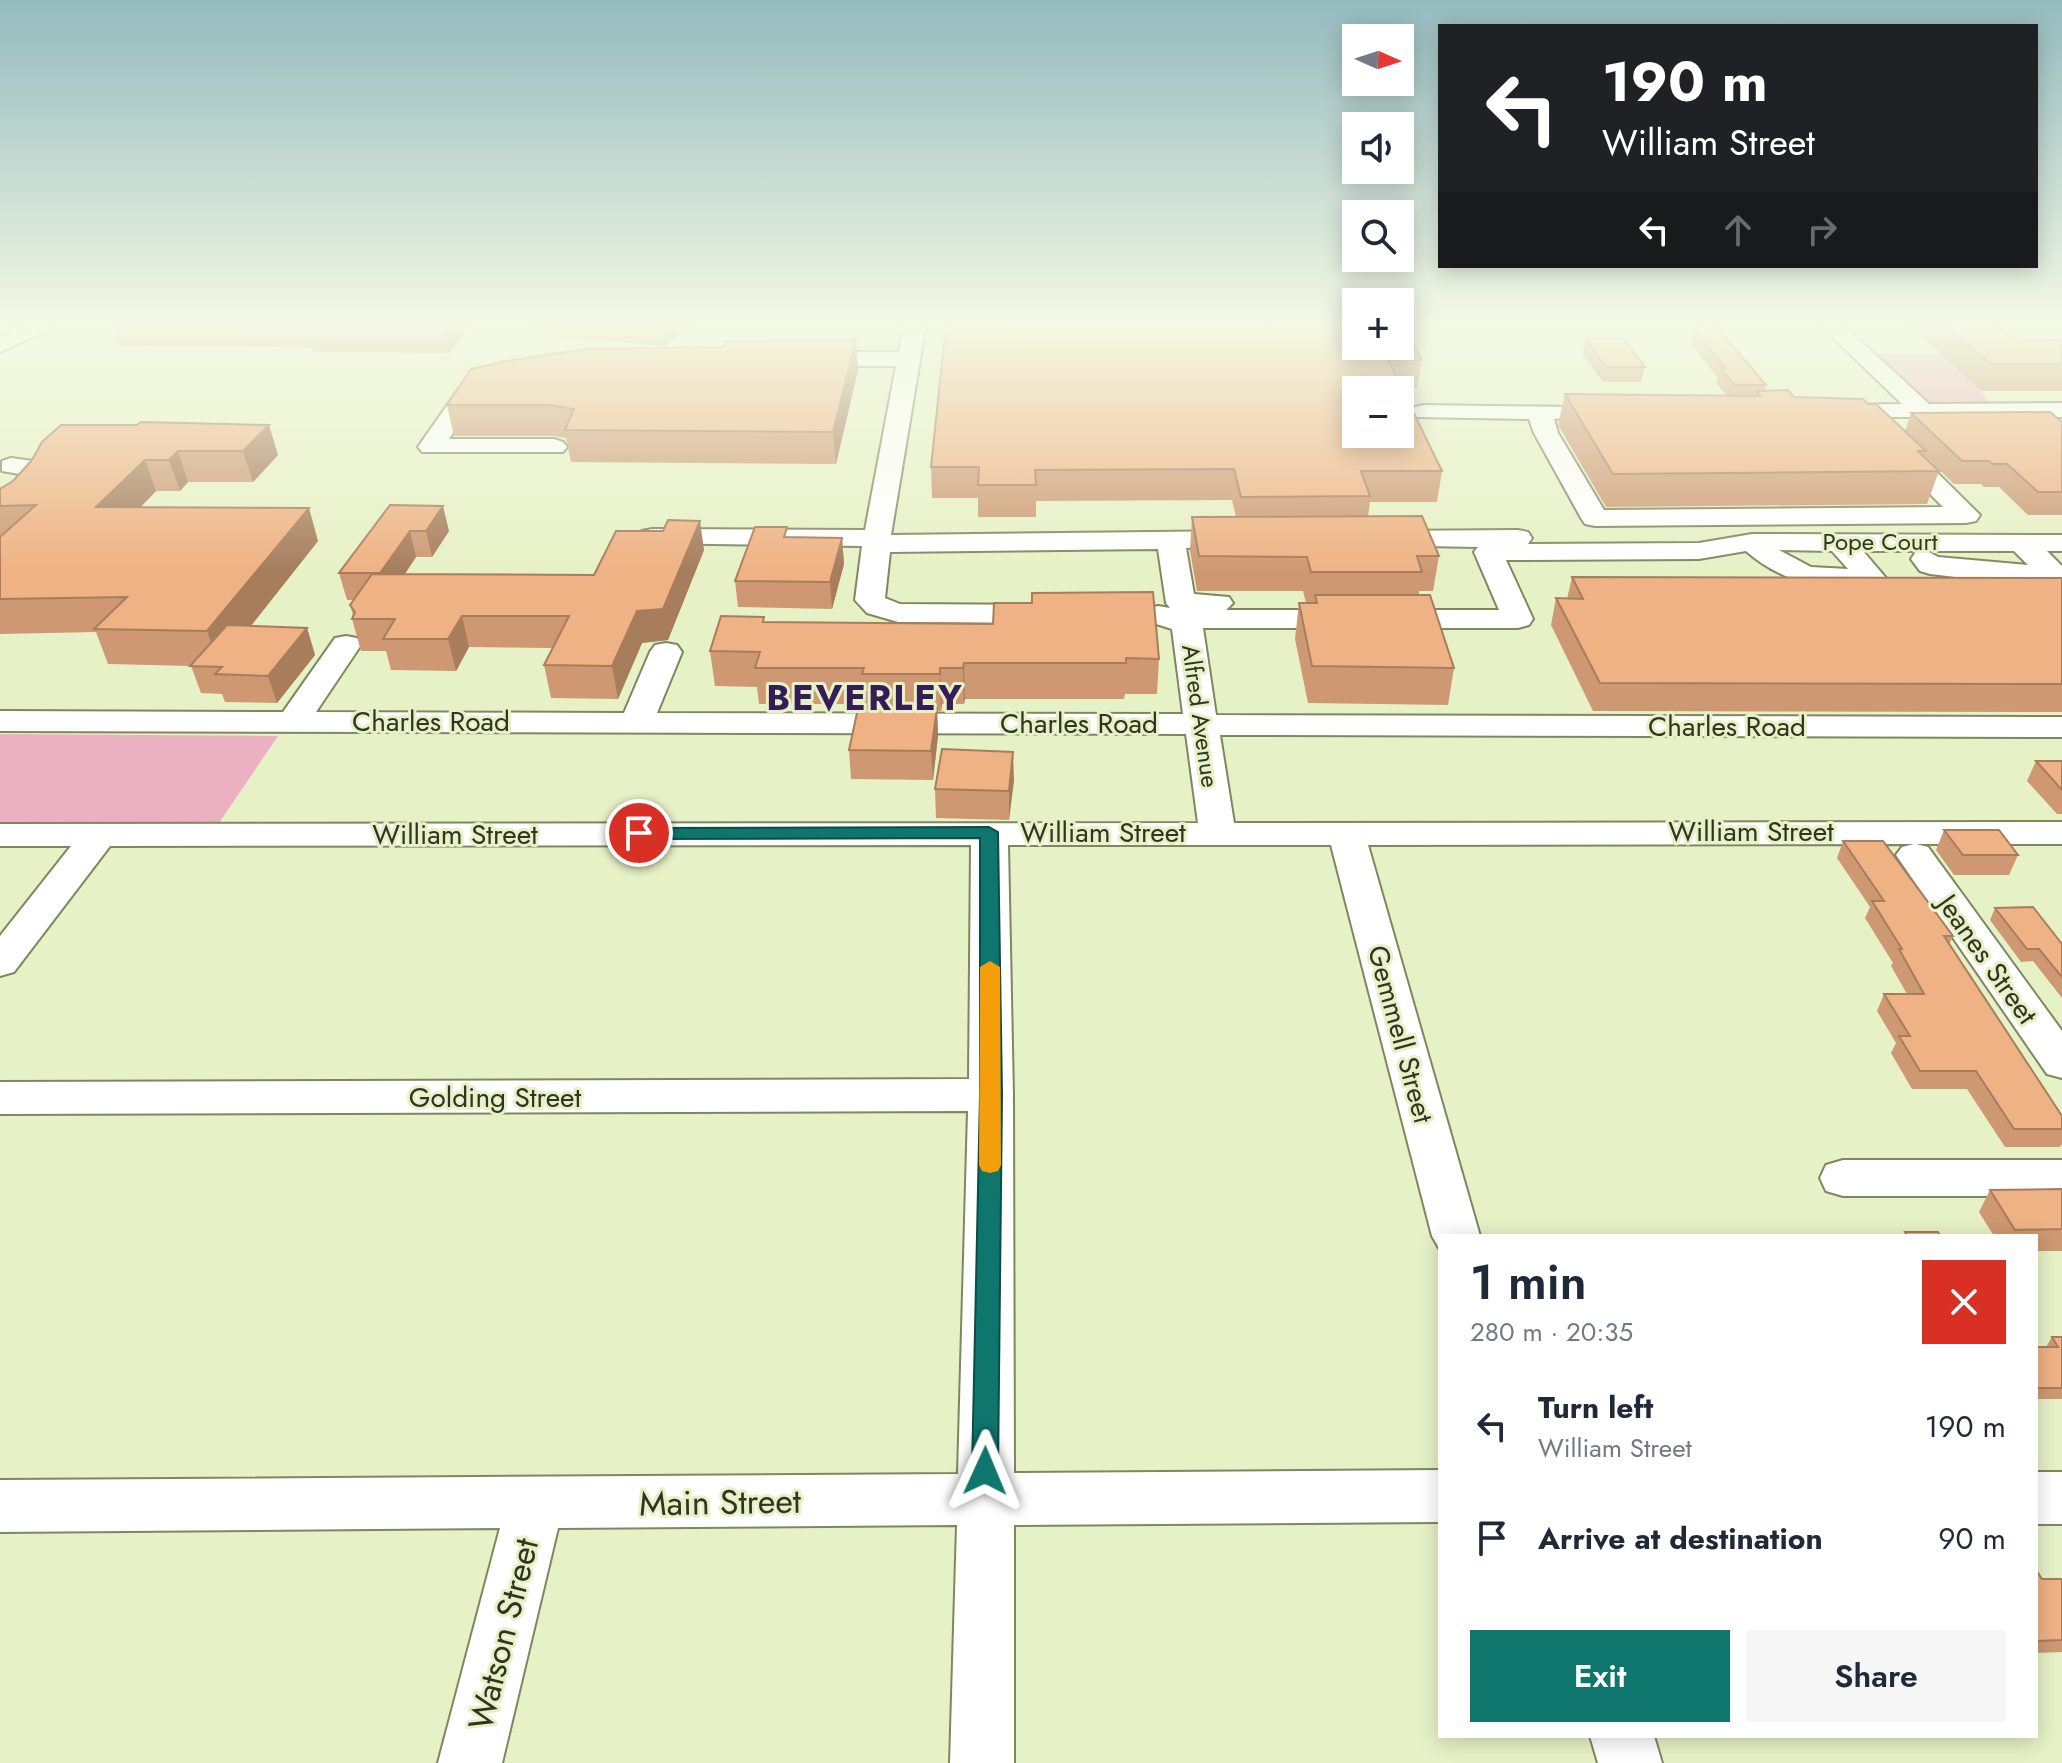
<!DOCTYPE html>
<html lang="en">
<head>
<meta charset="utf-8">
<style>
	body { margin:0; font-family:Jost,sans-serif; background:#f6f6f7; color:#1f2937; height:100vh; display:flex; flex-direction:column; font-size:30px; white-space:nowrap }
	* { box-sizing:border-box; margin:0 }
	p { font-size:26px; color:#747a83 }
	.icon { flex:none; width:44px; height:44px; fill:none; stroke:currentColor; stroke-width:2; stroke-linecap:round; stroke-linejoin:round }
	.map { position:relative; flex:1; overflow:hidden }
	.details { position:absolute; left:1438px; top:1234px; width:600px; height:504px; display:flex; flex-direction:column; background:#fff; border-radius:0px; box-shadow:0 4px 20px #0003 }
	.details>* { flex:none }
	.banner { position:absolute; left:1438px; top:24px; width:600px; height:244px; border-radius:0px; box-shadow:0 4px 20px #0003; background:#202124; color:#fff; overflow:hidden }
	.needle { width:52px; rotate:93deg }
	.buttons { position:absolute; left:1342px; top:24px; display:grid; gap:16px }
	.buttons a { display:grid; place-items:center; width:72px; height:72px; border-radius:0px; background:#fff; box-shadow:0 4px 20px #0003; font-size:40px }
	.pin { position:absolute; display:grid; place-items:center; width:68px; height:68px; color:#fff; margin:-34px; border:4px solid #fff; border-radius:50%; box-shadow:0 2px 8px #0007 }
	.me { position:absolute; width:88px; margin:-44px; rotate:1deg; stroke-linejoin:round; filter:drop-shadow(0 0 6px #0008) }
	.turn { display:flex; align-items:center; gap:28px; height:168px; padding:0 32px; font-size:36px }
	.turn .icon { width:104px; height:104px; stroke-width:2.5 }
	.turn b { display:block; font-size:56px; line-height:68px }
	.lanes { display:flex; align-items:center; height:76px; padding:0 32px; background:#0003; justify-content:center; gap:40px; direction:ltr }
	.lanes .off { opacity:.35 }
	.round { display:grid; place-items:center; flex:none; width:84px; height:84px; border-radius:0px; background:#f6f6f7 }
	.head { display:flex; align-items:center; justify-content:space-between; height:136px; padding:0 32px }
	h1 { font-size:48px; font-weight:600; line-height:60px }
	.cta { display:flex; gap:16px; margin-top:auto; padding:16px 32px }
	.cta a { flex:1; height:92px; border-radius:0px; background:#0f766e; color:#fff; font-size:32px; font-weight:600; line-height:92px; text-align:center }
	.cta a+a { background:#f6f6f7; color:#1f2937 }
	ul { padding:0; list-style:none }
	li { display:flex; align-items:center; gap:24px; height:112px; padding:0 32px }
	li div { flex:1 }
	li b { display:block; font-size:30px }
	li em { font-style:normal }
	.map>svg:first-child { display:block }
	.green { fill:#ecb0c3 }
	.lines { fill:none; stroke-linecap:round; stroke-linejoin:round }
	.minor-casing { stroke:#7e8760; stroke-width:4 }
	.minor { fill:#fff; fill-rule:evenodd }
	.wall { fill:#ce9972 }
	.shaded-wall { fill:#a77d5c }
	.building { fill:#efb284; stroke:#a77d5c; stroke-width:2; fill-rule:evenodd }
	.route { fill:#0f766e; stroke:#0a4d48; stroke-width:2 }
	.slow { fill:#f59e0b }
	.labels { text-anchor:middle; stroke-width:6; stroke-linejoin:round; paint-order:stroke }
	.far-street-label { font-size:24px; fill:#303423; stroke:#e7f1c6 }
	.street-label { font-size:28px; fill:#303423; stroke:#e7f1c6 }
	.near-street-label { font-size:34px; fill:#303423; stroke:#e7f1c6 }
	.district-label { font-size:36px; font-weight:bold; letter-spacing:2px; fill:#351e58; stroke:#e7f1c6 }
</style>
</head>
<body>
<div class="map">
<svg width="2062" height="1763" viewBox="0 0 2062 1763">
	<rect width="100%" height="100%" fill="#e7f1c6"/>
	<path class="green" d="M1872,354H1942L1981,391L1991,405H1940L1926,402Z
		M0,734L278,736L219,823L0,824Z"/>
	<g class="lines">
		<defs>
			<path id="minor" d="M25,324H53L51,329L0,352V337Z
				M904,324H926L891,535L1242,531L1252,533L1256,539L1252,545L1186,548L1194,594L1229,597L1233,603L1226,610H1499L1474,552L1478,547L1369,545L1365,539L1369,533L1379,531L1518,530L1528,532L1532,538L1528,544L1699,543L1752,534L2062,535V551H2047L2062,566V581L2054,583L1989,581L1930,574L1920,571L1911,559L1915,553L1923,551H1863L1886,578L1881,584C1834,596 1782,583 1746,551L1699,559L1506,560L1533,619L1529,625L1518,628H1203L1216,715L2062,717V737L1220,735L1234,823L2062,822V844H1916L1928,847L2062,1031V1078L2047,1074L1896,855L1902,847L1914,844L1368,845L1480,1236H1440V1250L1432,1236L1331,845H1008L1013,1095L1014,1473L1440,1470V1522L1014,1525V1763H950L957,1525L558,1528L502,1763H438L500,1528L0,1532V1480L958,1474L968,1111L0,1114V1082L969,1079L971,845L110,846L14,972L0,976V936L71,846H0V824L1198,823L1186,734L0,731V711L283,712L335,638L346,636L357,638L361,645L316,712L624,713L650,652L655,645L666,643L677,645L682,652L657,713L1183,714L1172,629L1147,621L1143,615L1147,609L1158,606L1170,608L1166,603L1158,549L890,552L885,598L900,604L1044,605L1055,608L1059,614L1055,620L1044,623L898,622L867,613L855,600L862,546L642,543L638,537L642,531L652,529L865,530L896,366H804L793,359L804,352H899ZM1779,550L1832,551L1848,569L1811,567ZM1927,551H2014L2028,565L1938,557Z
				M1819,324H1842L1929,404L2062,403V417H1824L1821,412L1824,407L1833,405L1902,404Z
				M489,380L497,382L501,387L497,392L476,397L449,439H554L563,442L567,447L563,452H422L418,447L460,387Z
				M1424,405L1572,407L1575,412L1572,417L1554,419L1558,433L1604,510L1943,507L1883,446L1887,441H1905L1980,515L1976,521L1966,523L1595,526L1585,524L1581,518L1534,433L1529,419L1415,417L1412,412L1415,407Z
				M11,458L41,462L51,474C41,494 23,518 0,523V501L19,485L25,475L2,471V461Z
				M1843,1160H2062V1196H1843L1826,1191L1820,1178L1826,1165Z
				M2036,1472H2062V1524H2036Z
				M1590,1736H1654L1662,1763H1598Z"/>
		</defs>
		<use href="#minor" class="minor-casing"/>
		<use href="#minor" class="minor"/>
	</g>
	<path class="wall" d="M111,324H471L449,353L313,352L312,347L119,346Z
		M520,324H691L665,346L547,336Z
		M1908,324H1994L2014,339L2062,340V391H1981Z
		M1694,330L1766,385L1765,391L1794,397L1868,404L1905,431L1911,413L2062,422V515H2028L1999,487H1984L1981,484H1954L1925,456L1924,457L1939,471L1927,504L1606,507L1558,425L1565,394L1727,396L1716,383L1718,378L1691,344Z
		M1354,337L1422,360L1417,388H1402L1442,471L1437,502H1370L1368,517L1439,556L1433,591H1419V595L1454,668L1448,705L1308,703L1295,639L1299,603H1306L1303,591H1197L1190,551L1192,517H1236L1232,500L1036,501V517H978V498H932L931,467Z
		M1586,339L1645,367L1641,382H1603L1582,354Z
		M858,370L836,464L571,462L566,438L554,436H454L447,405Z
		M61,425L278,455L253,482H188L180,491H156L140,507L318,541L251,626L307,628L315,655L277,703L225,702L222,694L201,693L191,666L108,664L96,632L0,634V489L13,481Z
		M390,505L449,531L432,557H416L405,574L594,575L704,550L668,640L642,643L618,699L551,698L544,665L553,648L469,647L456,671L391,670L386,651H361L352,619L353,615L350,605L354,600H347L339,573Z
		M787,537L842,538L844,564L832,609L738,607L735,581Z
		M1572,577L2062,578V712L1593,711L1551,625L1556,598L1567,599Z
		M710,651L1159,659L1157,694H1125L1124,699H965L964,704H942L941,711H937L938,736L933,780L851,779L849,750L865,708L864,704H759L757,687L715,686Z
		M2036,761H2062V814H2057L2027,781Z
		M1014,780L1009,820L936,818L935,789Z
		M1944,830L2018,855L2009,875H1954L1936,850Z
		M1843,841L1953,936L1949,945L2062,1116V1144L2060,1147H2005L1967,1089H1912L1891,1053L1896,1043L1877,1011L1884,994H1907L1891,966L1893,963L1865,918L1870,907L1837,858Z
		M1995,908L2062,944V998L2033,961L2021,962L1990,920Z
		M2062,1189V1251H2036V1236H1994L1979,1212L1990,1190Z
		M2052,1337H2062V1399H2036V1347H2046Z
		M2036,1570L2042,1579H2062V1652L2036,1653Z"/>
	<path class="shaded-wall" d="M443,324H471L449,353Z
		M662,324H691L665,346Z
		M856,340L858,370L836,464L833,432Z
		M269,425L278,455L253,482L243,451Z
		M178,451L188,482L180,491L169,460Z
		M145,460L156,491L109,540L96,507Z
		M443,506L449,531L432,557L426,531Z
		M309,508L318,541L219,666L207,631Z
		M700,521L704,550L668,640L642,643L618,699L612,666L637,611Z
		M410,531L416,557L387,600L380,573Z
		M842,538L844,564L832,609L830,582Z
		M462,616L469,647L456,671L448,639Z
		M307,628L315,655L277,703L268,676Z
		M964,663L965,699L964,704L963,668Z
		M940,668L942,704L941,711L940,674Z
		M937,708L938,736L933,780L931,751Z
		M1013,752L1014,780L1009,820V791Z"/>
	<path class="building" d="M946,324H1349L1354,337H1356V346H1400V337H1409L1422,360H1388L1442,471H1361L1370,496L1241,497L1234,469L1035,470L1036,485H978L979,467H931ZM1356,390H1400V434H1356Z
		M1701,324H1714L1766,385H1735L1720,368H1726L1694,330Z
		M1944,324H1994L2014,339L2062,340V364H1991Z
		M1586,339H1624L1645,367H1606Z
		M856,340L833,432L565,430L574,409L548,405H447L471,369L507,361L586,349L725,347V341Z
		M1788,390L1794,397L1863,399L1868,404H1876L1926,451H1918L1939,471L1613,474L1565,394L1761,396L1756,391Z
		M2050,412L2062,422V492H2038L2007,464H1993L1989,461H1962L1911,413Z
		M141,422L269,425L243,451H178L169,460H145L96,507L309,508L207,631L94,629L127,597L0,599V537L36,505L0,506V489L13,481L32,460L42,442L61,425H137Z
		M390,505L443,506L426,531H410L380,573H339Z
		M1422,516L1439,556H1417L1422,572H1311L1307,557L1199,556L1192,517Z
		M668,520L700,521L663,609L637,611L612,666L544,665L569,616H462L448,639H383L395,619H352L355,612L350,605L372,574L594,575L616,531H663Z
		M755,527H787L784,537L842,538L830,582L735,581Z
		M1572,577L2062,578V684L1600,683L1556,598L1583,599Z
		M1153,592L1159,659L1126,658V663H964L963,668H940V674H862L864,668H755L760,652L710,651L721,616L764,617L763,622L993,624L994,603H1032V593Z
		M1315,595H1430L1454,668L1312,666L1299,603H1317Z
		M227,625L307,628L268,676L215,674L222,667L190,666Z
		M858,708H937L931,751L849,750Z
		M942,749L1013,752L1009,791L935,789Z
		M2036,761H2062V790Z
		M1944,830H1999L2018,855H1963Z
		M1843,841H1883L1953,936H1944L2062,1116V1129H2014L1976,1071H1920L1899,1036H1910L1884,994H1924L1899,949H1902L1872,901H1884Z
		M2033,907L2062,944V977L2039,949H2027L1995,908Z
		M2062,1189V1229L2015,1230L1990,1190Z
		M1905,1232H1938L1940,1236H1907Z
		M2052,1337H2062V1388H2036V1347H2058Z
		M2036,1570L2042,1579H2062V1640L2036,1641Z"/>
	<linearGradient id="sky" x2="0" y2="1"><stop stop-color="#94babe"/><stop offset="0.57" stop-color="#f4f9e5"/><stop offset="1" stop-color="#f4f9e5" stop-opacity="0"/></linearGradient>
	<rect width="2062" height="571" fill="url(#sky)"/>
	<path class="route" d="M989,827L998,832L1002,1095L998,1471L994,1479L985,1483L975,1479L972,1471L980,1095V838L639,839L630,833L639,828Z"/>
	<path class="slow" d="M990,961L1000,967L1001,1165L998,1171L990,1173L982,1171L979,1165L980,967Z"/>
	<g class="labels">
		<g class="far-street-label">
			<text x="1880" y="550">Pope Court</text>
			<text transform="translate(1200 716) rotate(82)" y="8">Alfred Avenue</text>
		</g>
		<g class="street-label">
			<text x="431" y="731">Charles Road</text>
			<text x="1079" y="733">Charles Road</text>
			<text x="1727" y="736">Charles Road</text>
			<text x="1751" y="841">William Street</text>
			<text x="1103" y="842">William Street</text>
			<text x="455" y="844">William Street</text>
			<text transform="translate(1988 959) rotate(55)" y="10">Jeanes Street</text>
			<text transform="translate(1401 1034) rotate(75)" y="10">Gemmell Street</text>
			<text x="495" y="1107">Golding Street</text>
		</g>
		<g class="near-street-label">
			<text transform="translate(720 1502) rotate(-1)" y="12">Main Street</text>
			<text transform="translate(503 1634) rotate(-76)" y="12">Watson Street</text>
		</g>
		<g class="district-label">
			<text x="865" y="710">BEVERLEY</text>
		</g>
	</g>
</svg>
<div class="buttons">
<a><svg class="needle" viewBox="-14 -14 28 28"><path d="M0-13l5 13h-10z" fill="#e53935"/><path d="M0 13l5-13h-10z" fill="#747a83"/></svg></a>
<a><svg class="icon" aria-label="sound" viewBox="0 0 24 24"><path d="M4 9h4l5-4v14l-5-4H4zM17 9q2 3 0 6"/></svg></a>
<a><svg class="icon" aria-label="search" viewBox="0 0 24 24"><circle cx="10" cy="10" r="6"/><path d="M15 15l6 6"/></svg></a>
<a>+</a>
<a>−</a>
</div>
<div class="pin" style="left:639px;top:833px;background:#d93025"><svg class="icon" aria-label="arrive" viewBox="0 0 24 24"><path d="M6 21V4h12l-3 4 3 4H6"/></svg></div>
<svg class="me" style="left:985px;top:1471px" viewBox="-20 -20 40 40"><path d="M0-17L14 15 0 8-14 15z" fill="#0f766e" stroke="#fff" stroke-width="4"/></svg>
<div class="banner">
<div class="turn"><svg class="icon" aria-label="left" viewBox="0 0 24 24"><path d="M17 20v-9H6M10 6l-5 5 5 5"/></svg><div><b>190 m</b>William Street</div></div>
<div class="lanes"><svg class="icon" aria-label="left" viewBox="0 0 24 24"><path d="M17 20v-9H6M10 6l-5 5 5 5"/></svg><svg class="icon off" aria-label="ahead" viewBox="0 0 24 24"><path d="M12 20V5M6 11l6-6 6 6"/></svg><svg class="icon off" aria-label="right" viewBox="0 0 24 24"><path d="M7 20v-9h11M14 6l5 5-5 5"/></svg></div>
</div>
<section class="details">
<div class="head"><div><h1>1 min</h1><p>280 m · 20:35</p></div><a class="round" style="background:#d93025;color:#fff"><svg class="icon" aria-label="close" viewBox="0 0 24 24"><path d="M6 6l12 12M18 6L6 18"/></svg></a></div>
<ul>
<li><svg class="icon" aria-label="left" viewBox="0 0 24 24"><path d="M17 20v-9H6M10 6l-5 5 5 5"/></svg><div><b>Turn left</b><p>William Street</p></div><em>190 m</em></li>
<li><svg class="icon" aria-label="arrive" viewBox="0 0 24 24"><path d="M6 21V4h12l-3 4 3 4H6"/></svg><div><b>Arrive at destination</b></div><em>90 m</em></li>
</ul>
<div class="cta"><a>Exit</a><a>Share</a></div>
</section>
</div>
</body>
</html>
